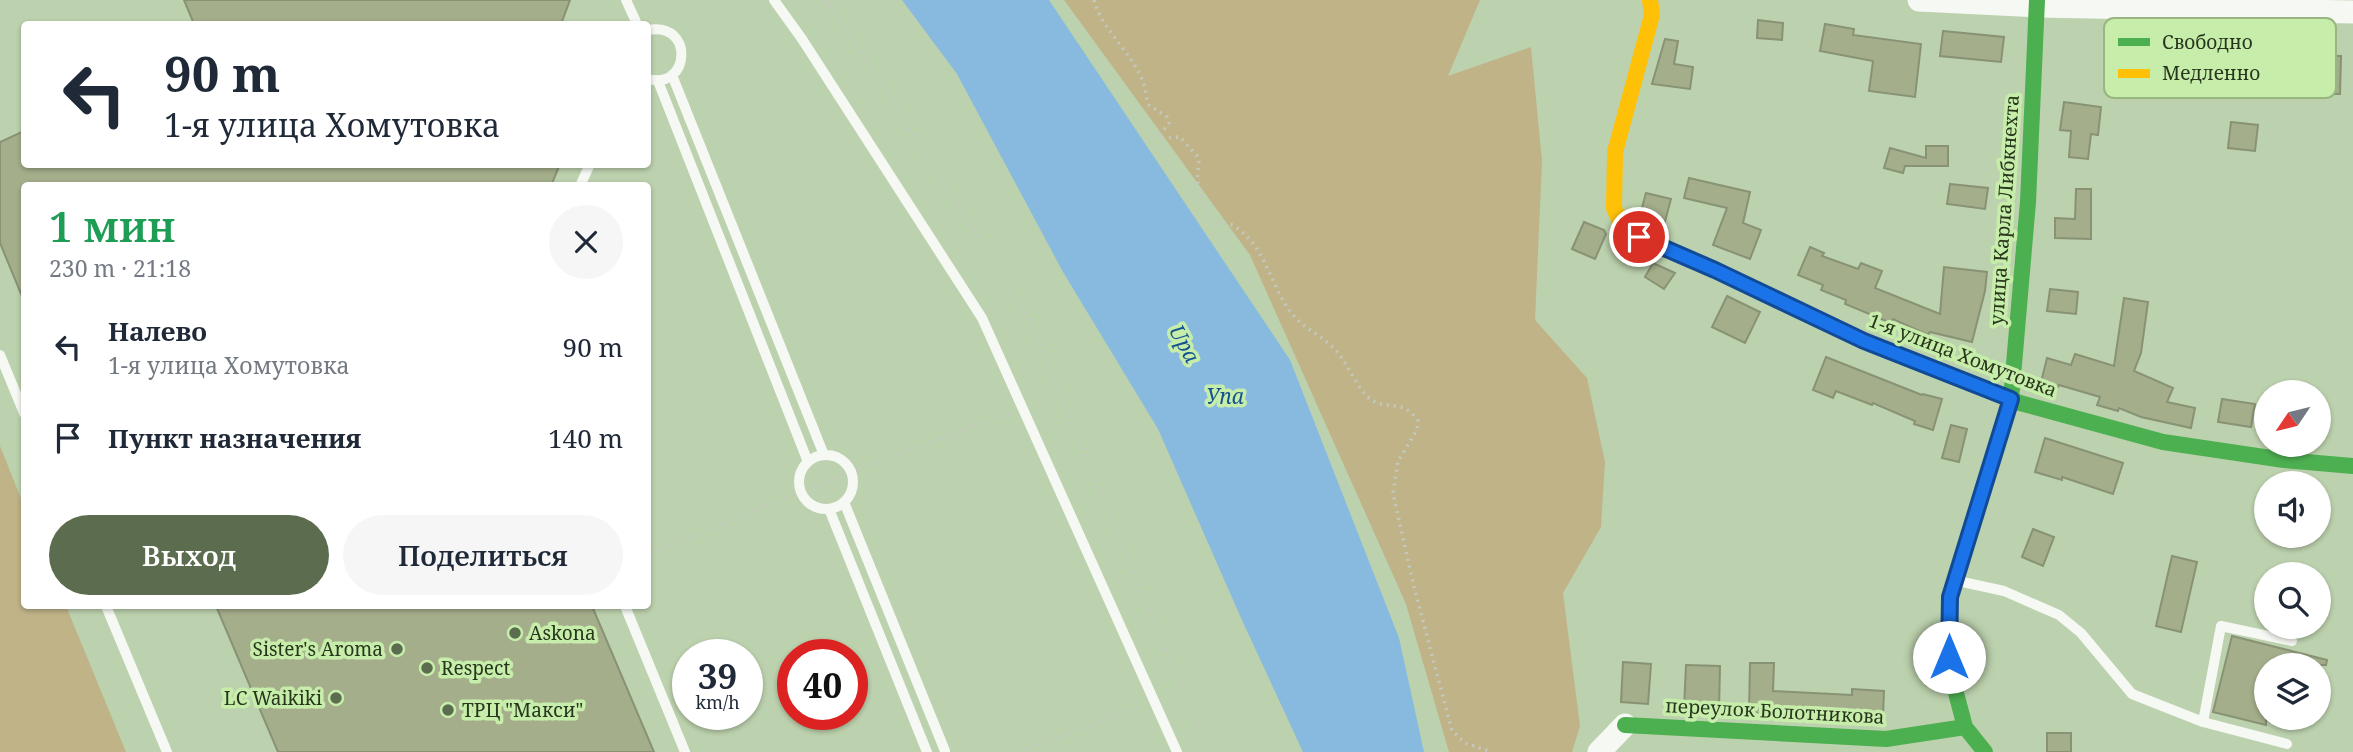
<!DOCTYPE html>
<html lang="ru">
<head>
<meta charset="utf-8">
<style>
	body { margin:0; font-family:"Noto Serif",serif; background:#f6f6f7; color:#1f2937; height:100vh; display:flex; flex-direction:column; font-size:26px; white-space:nowrap }
	* { box-sizing:border-box; margin:0 }
	p { font-size:23px; color:#747a83 }
	.icon { flex:none; width:38px; height:38px; fill:none; stroke:currentColor; stroke-width:2; stroke-linecap:round; stroke-linejoin:round }
	.map { position:relative; flex:1; overflow:hidden }
	.sheet { position:absolute; left:21px; top:182px; width:630px; height:427px; display:flex; flex-direction:column; background:#fff; border-radius:7px; box-shadow:0 2px 5px #0004 }
	.sheet>* { flex:none }
	.banner { position:absolute; left:21px; top:21px; width:630px; height:147px; border-radius:7px; box-shadow:0 2px 5px #0004; background:#fff; color:#1f2937; overflow:hidden }
	.needle { width:46px; rotate:235deg }
	.tools { position:absolute; left:2254px; top:380px; display:grid; gap:14px }
	.tools a { display:grid; place-items:center; width:77px; height:77px; border-radius:50%; background:#fff; box-shadow:0 2px 5px #0004; font-size:35px }
	.speed { position:absolute; left:672px; top:639px; display:flex; gap:14px; font-size:35px; font-weight:700; text-align:center }
	.speed>* { display:grid; place-content:center; width:91px; height:91px; border-radius:50%; background:#fff; box-shadow:0 2px 5px #0004; line-height:1 }
	.speed small { font-size:18px; font-weight:400 }
	.speed .limit { border:10px solid #d22; background:#fff; color:#111 }
	.pin { position:absolute; display:grid; place-items:center; width:60px; height:60px; color:#fff; margin:-30px; border:4px solid #fff; border-radius:50%; box-shadow:0 2px 7px #0007 }
	.me { position:absolute; width:77px; margin:-38px; rotate:0deg; stroke-linejoin:round; filter:drop-shadow(0 0 5px #0008) }
	.turn { display:flex; align-items:center; gap:24px; height:147px; padding:0 28px; font-size:32px }
	.turn .icon { width:91px; height:91px; stroke-width:2.5 }
	.turn b { display:block; font-size:49px; line-height:60px }
	.round { display:grid; place-items:center; flex:none; width:74px; height:74px; border-radius:37px; background:#f6f6f7 }
	.overview { display:flex; align-items:center; justify-content:space-between; height:119px; padding:0 28px }
	h1 { font-size:42px; font-weight:600; line-height:52px; color:#1e9e55 }
	.action { display:flex; gap:14px; margin-top:auto; padding:14px 28px }
	.action a { flex:1; height:80px; border-radius:42px; background:#5b6c4f; color:#fff; font-size:28px; font-weight:600; line-height:80px; text-align:center }
	.action a+a { background:#f6f6f7; color:#1f2937 }
	ul { padding:0; list-style:none }
	li { display:flex; align-items:center; gap:21px; height:91px; padding:0 28px }
	li div { flex:1 }
	li b { display:block; font-size:26px }
	li em { font-style:normal }
	.map>svg:first-child { display:block }
	.green { fill:#c0b388 }
	.water { fill:#88badf }
	.building { fill:#a4ae8b; stroke:#889274; stroke-width:2 }
	.lines { fill:none; stroke-linecap:round; stroke-linejoin:round }
	.path { stroke:#c4c9bf; stroke-width:3.5; stroke-dasharray:2 5; stroke-linecap:butt }
	.lane { stroke:#f5f8f3; stroke-width:10 }
	.street { stroke:#f5f8f3; stroke-width:23 }
	.fast { stroke:#4caf50; stroke-width:16 }
	.slow { stroke:#ffc107; stroke-width:16 }
	.route-casing { stroke:#114b97; stroke-width:18 }
	.route { stroke:#1a73e8; stroke-width:12 }
	.poi-dot { fill:#5b6c4f; stroke:#c7edab; stroke-width:2.5 }
	.labels { text-anchor:middle; stroke-width:7; stroke-linejoin:round; paint-order:stroke }
	.street-label { font-size:19px; fill:#27361c; stroke:#c7edab }
	.poi-label { font-size:19px; fill:#27361c; stroke:#c7edab; text-anchor:start }
	.water-label { font-size:21px; font-style:italic; fill:#135392; stroke:#c7edab }
	.key { fill:#c7edab; stroke:#97b680; stroke-width:2 }
	.key-label { font-size:19px; fill:#27361c }
</style>
</head>
<body>
<div class="map">
<svg width="2353" height="752" viewBox="0 0 2353 752">
	<rect width="100%" height="100%" fill="#bcd1ad"/>
	<path class="green" d="M1064,0H1480L1448,76L1531,47L1542,161L1535,320L1587,378L1605,462L1601,527L1563,593L1580,726L1572,752H1449L1406,604L1250,255Z
		M0,446L24,506V606H66L126,752H0Z"/>
	<path class="water" d="M902,0H1049L1290,360L1399,638L1424,752H1303L1241,618L1158,429L1063,272L957,74Z"/>
	<path class="building" d="M184,0H570L561,24H194Z
		M1758,20L1783,23L1782,40L1757,38Z
		M1825,24L1854,29L1853,35L1921,44L1915,97L1869,91L1873,61L1820,51Z
		M1943,31L2004,37L2001,62L1940,56Z
		M1665,39L1678,41L1674,64L1693,67L1690,89L1652,84Z
		M2280,42H2305L2306,55L2341,56L2340,94H2323V74L2280,75Z
		M2064,102L2101,107L2098,135L2091,134L2088,159L2069,157L2071,131L2060,130Z
		M2231,122L2258,125L2255,151L2228,148Z
		M24,131V164H560L551,186H24V301L0,243V142Z
		M1926,146H1948V166H1905L1903,173L1884,168L1890,148L1926,158Z
		M1689,178L1750,192L1743,223L1761,230L1750,259L1713,245L1727,208L1684,198Z
		M1950,184L1988,188L1985,209L1947,204Z
		M2076,189H2091V239L2055,238V218L2075,219Z
		M1646,193L1671,199L1664,225L1648,221L1640,215Z
		M1584,222L1604,230L1606,234L1595,259L1572,249Z
		M1810,247L1824,253L1822,256L1858,269L1861,263L1882,271L1875,288L1940,314L1944,267L1987,272L1985,291L1972,342L1930,332L1928,335L1893,319L1891,323L1845,304L1846,300L1821,290L1823,285L1798,275Z
		M1653,263L1675,273L1664,289L1645,277Z
		M2050,289L2078,292L2076,314L2047,311Z
		M1727,296L1760,312L1745,343L1712,327Z
		M2124,298L2148,302L2141,353L2134,371L2173,388L2167,402L2195,408L2191,428L2141,417L2119,408L2118,411L2097,405L2100,397L2059,385L2058,387L2041,382L2047,358L2071,365L2075,354L2114,366Z
		M1826,357L1922,395L1923,394L1942,399L1933,430L1914,424L1915,421L1873,403L1872,405L1836,391L1833,398L1813,390Z
		M2222,399L2255,404L2251,427L2218,422Z
		M1951,425L1967,429L1959,462L1942,458Z
		M2045,438L2123,463L2113,494L2062,477V480L2035,472Z
		M2033,529L2054,537L2043,566L2022,557Z
		M2172,556L2197,562L2181,632L2156,626Z
		M216,606H592L654,752H278Z
		M2232,636L2327,660L2326,665H2266V725L2213,712Z
		M1623,662L1651,664L1648,704L1621,702Z
		M1750,663H1774L1773,691L1852,695V689L1884,691L1883,716L1824,713V715L1749,713Z
		M1686,665L1720,666L1719,710L1684,709Z
		M2047,733H2071V752H2047Z"/>
	<g class="lines">
		<path class="path" d="M825,0L848,31L1028,317L1208,752
			M1094,0C1101,28 1130,51 1142,79C1146,87 1145,97 1149,105L1167,117L1169,123L1160,134V138L1180,137L1197,156L1199,161L1197,180L1209,221C1216,226 1226,221 1234,226C1264,244 1270,283 1289,310C1304,330 1324,336 1338,353C1348,365 1354,381 1364,393C1382,415 1401,395 1418,421L1417,430L1398,461L1393,493L1413,583L1452,731L1465,743L1492,752
			M648,554L830,480L1011,413
			M1017,752L1140,707"/>
		<path class="lane" d="M626,0L637,24
			M774,0L802,39L982,318L1177,752
			M648,30C694,21 691,90 648,79
			M672,75L824,455
			M658,81L808,462
			M580,186L590,164
			M0,355L24,413
			M799 482a27 27 0 1 1 54 0a27 27 0 1 1-54 0Z
			M844,502L945,751
			M829,509L927,752
			M1958,581L2004,591L2059,615L2081,633L2132,694L2203,722
			M106,606L167,752
			M625,606L685,752
			M2287,744L2203,722L2221,626L2292,641"/>
		<path class="street" d="M1919,0L2037,6L2353,12
			M1599,752L1625,725"/>
		<path class="fast" d="M1868,343L2020,403L2163,442L2284,460L2353,466
			M1625,725L1886,739L1965,727
			M1985,752L1965,727L1956,693L1949,657L1950,597L2011,399L2028,202L2037,0"/>
		<path class="slow" d="M1650,0L1652,15L1615,152L1614,208L1621,224L1639,237L1715,270L1868,343"/>
	</g>
	<g class="lines">
		<defs>
			<path id="route" d="M1639,237L1715,270L1864,341L2011,399L1950,597L1949,657"/>
		</defs>
		<use href="#route" class="route-casing"/>
		<use href="#route" class="route"/>
	</g>
	<g class="poi-dot">
		<circle cx="515" cy="633" r="7"/>
		<circle cx="397" cy="649" r="7"/>
		<circle cx="427" cy="668" r="7"/>
		<circle cx="336" cy="698" r="7"/>
		<circle cx="448" cy="710" r="7"/>
	</g>
	<g class="labels">
		<g class="street-label">
			<text transform="translate(2004 210) rotate(-86)" y="7">улица Карла Либкнехта</text>
			<text transform="translate(1963 355) rotate(21)" y="7">1-я улица Хомутовка</text>
			<text transform="translate(1775 711) rotate(3)" y="7">переулок Болотникова</text>
		</g>
		<g class="poi-label">
			<text x="529" y="640">Askona</text>
			<text x="383" y="656" text-anchor="end">Sister's Aroma</text>
			<text x="441" y="675">Respect</text>
			<text x="322" y="705" text-anchor="end">LC Waikiki</text>
			<text x="462" y="717">ТРЦ "Макси"</text>
		</g>
		<g class="water-label">
			<text transform="translate(1184 344) rotate(61)" y="7">Upa</text>
			<text x="1225" y="404">Упа</text>
		</g>
	</g>
	<rect x="2104" y="18" width="232" height="80" rx="10" class="key"/>
	<rect x="2118" y="38" width="32" height="8" fill="#4caf50"/>
	<rect x="2118" y="69" width="32" height="9" fill="#ffc107"/>
	<g class="key-label">
		<text x="2162" y="49">Свободно</text>
		<text x="2162" y="80">Медленно</text>
	</g>
</svg>
<div class="tools">
<a><svg class="needle" viewBox="-14 -14 28 28"><path d="M0-13l5 13h-10z" fill="#e53935"/><path d="M0 13l5-13h-10z" fill="#747a83"/></svg></a>
<a><svg class="icon" aria-label="sound" viewBox="0 0 24 24"><path d="M4 9h4l5-4v14l-5-4H4zM17 9q2 3 0 6"/></svg></a>
<a><svg class="icon" aria-label="search" viewBox="0 0 24 24"><circle cx="10" cy="10" r="6"/><path d="M15 15l6 6"/></svg></a>
<a><svg class="icon" aria-label="layers" viewBox="0 0 24 24"><path d="M12 4l9 5-9 5-9-5zM3 14l9 5 9-5"/></svg></a>
</div>
<div class="speed"><div>39<small>km/h</small></div><div class="limit">40</div></div>
<div class="pin" style="left:1639px;top:237px;background:#d93025"><svg class="icon" aria-label="arrive" viewBox="0 0 24 24"><path d="M6 21V4h12l-3 4 3 4H6"/></svg></div>
<svg class="me" style="left:1949px;top:657px" viewBox="-20 -20 40 40"><circle r="19" fill="#fff"/><path d="M0-13L10 11 0 6-10 11z" fill="#1a73e8"/></svg>
<div class="banner">
<div class="turn"><svg class="icon" aria-label="left" viewBox="0 0 24 24"><path d="M17 20v-9H6M10 6l-5 5 5 5"/></svg><div><b>90 m</b>1-я улица Хомутовка</div></div>
</div>
<section class="sheet">
<div class="overview"><div><h1>1 мин</h1><p>230 m · 21:18</p></div><a class="round"><svg class="icon" aria-label="close" viewBox="0 0 24 24"><path d="M6 6l12 12M18 6L6 18"/></svg></a></div>
<ul>
<li><svg class="icon" aria-label="left" viewBox="0 0 24 24"><path d="M17 20v-9H6M10 6l-5 5 5 5"/></svg><div><b>Налево</b><p>1-я улица Хомутовка</p></div><em>90 m</em></li>
<li><svg class="icon" aria-label="arrive" viewBox="0 0 24 24"><path d="M6 21V4h12l-3 4 3 4H6"/></svg><div><b>Пункт назначения</b></div><em>140 m</em></li>
</ul>
<div class="action"><a>Выход</a><a>Поделиться</a></div>
</section>
</div>
</body>
</html>
